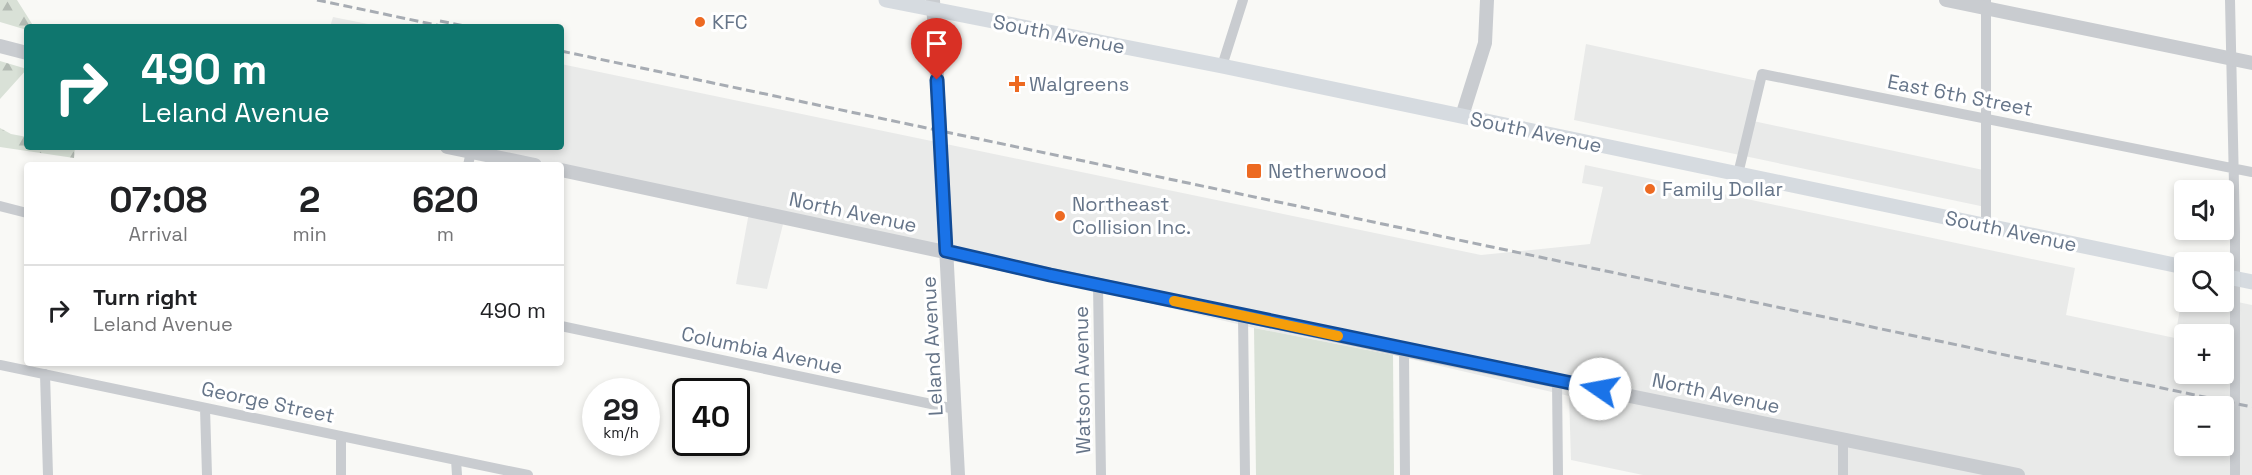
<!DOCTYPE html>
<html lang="en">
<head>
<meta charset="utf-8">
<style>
	body { margin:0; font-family:"Space Grotesk",sans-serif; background:#f2f2f2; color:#202124; height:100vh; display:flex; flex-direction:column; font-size:22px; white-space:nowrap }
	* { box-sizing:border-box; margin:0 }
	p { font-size:20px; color:#757577 }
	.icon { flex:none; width:33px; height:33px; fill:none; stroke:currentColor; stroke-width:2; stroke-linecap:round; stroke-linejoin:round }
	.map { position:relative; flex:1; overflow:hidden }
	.sheet { position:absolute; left:24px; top:162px; width:540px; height:204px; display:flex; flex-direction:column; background:#fff; border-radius:6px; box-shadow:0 3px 9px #0003 }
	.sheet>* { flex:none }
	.top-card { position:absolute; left:24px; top:24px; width:540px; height:126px; border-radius:6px; box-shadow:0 3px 9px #0003; background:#0f766e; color:#fff; overflow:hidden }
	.controls { position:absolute; left:2174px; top:180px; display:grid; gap:12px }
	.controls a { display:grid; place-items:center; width:60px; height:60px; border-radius:6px; background:#fff; box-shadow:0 3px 9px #0003; font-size:30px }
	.speed { position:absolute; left:582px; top:378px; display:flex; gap:12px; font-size:30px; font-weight:700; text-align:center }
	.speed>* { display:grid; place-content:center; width:78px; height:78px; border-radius:50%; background:#fff; box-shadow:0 3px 9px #0003; line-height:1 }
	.speed small { font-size:15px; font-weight:400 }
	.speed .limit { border:3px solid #111; border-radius:9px; background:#fff; color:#111 }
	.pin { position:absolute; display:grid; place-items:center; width:51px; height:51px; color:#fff; margin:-62px -26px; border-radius:50% 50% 50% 0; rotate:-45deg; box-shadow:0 0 6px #0007 }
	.pin .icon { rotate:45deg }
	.me { position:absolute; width:66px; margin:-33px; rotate:282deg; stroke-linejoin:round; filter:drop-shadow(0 0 4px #0008) }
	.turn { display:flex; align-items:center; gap:21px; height:126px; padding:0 18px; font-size:27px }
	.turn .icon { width:78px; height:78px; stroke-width:2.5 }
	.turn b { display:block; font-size:42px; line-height:51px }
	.eta { display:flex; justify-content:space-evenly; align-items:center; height:102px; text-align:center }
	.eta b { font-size:36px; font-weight:600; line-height:42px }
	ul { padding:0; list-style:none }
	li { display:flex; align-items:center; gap:18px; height:90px; padding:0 18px; border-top:2px solid #e0e0e0 }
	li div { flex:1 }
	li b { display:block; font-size:22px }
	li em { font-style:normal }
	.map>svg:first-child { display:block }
	.built { fill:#e9eae9; fill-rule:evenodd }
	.forest { fill:url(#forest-firs) }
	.green { fill:#d9e1d7 }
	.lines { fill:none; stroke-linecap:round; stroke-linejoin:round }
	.minor { stroke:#c9ccd0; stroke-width:10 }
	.tertiary { stroke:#c9ccd0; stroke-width:14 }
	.secondary { stroke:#d6dbe0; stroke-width:15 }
	.rail { stroke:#a7acb3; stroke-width:3; stroke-dasharray:9 4.5; stroke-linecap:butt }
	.route-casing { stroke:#114b97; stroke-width:15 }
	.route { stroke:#1a73e8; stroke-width:10 }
	.slow { stroke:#f59e0b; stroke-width:10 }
	.poi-dot { fill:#ed6a22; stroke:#fff; stroke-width:2 }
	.labels { text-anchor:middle; stroke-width:6; stroke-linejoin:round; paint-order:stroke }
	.poi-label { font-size:20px; fill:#667589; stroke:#fff; text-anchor:start }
	.street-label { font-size:20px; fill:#667589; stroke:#fff }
</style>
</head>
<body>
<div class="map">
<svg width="2252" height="475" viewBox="0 0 2252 475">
	<defs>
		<pattern id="forest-firs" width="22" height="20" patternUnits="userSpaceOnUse" patternTransform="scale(1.5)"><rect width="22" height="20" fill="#d9e1d7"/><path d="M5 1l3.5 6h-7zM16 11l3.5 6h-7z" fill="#b4bbb4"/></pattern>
	</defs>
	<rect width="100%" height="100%" fill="#f9f9f6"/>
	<path class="built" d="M333,17L383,27H330Z
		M1586,44L1762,82L1753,121L1988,171L1990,208L1574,120Z
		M561,64L1481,255L1590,244L1603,187L1582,183L1585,165L2075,268L2066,315L2175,338L2183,291L2184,302H2223V299L2252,305V475H1643L1571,460L1569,396L1393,355L1254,328L785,216L767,289L736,284L750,207L473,147H561ZM2184,334H2223V374H2184ZM2184,406H2223V446H2184Z"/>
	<path class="forest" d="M0,0H17L34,27H27V30L0,22Z
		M0,61L27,69L0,99Z
		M0,128L11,134L27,137V147H75L74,158L0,147Z"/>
	<path class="green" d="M1254,328L1393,355L1394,475H1256Z"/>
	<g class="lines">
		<path class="minor" d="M2230,0L2235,232V475
			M1222,66L1243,0
			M468,165L471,152
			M1738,174L1762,74L2252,172
			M0,206L27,213
			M1986,226V0
			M1098,285L1101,475
			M1243,316L1245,475
			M561,326L955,409
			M1404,350L1405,475
			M0,365L528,475
			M45,374L48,475
			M1557,380L1558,475
			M205,408L207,475
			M341,436V475
			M456,460L457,475
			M1843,475V439"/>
		<path class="tertiary" d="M933,0L958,475
			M1946,0L2252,63
			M0,46L27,53
			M1462,116L1485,43L1487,0
			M447,147L535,165
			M561,170L1404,350L2018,475"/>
		<path class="secondary" d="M886,0L1222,66L2184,267
			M2223,276L2252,282"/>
		<path class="rail" d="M317,0L446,27
			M440,21L469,27
			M561,51L2252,407"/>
	</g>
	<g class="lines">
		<defs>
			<path id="route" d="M937,80L946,251L1050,275L1600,389"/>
		</defs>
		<use href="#route" class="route-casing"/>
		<use href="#route" class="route"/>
		<path class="slow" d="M1174,301L1338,336"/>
	</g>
	<g class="poi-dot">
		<circle cx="700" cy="22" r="6"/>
		<path d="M1014 75h6v6h6v6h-6v6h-6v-6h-6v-6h6z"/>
		<rect x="1246" y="163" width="16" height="16" rx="3"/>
		<circle cx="1650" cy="189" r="6"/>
		<circle cx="1060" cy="216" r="6"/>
	</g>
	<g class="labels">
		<g class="poi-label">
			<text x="712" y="29">KFC</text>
			<text x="1029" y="91">Walgreens</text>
			<text x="1268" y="178">Netherwood</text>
			<text x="1662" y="196">Family Dollar</text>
			<text x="1072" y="211">Northeast<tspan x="1072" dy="23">Collision Inc.</tspan></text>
		</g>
		<g class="street-label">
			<text transform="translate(1059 34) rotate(11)" y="7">South Avenue</text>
			<text transform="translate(1960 95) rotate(11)" y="7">East 6th Street</text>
			<text transform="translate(1536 132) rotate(12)" y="7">South Avenue</text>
			<text transform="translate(853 212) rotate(12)" y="7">North Avenue</text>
			<text transform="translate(2011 231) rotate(12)" y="7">South Avenue</text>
			<text transform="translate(932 346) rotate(-93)" y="7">Leland Avenue</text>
			<text transform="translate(762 350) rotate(12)" y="7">Columbia Avenue</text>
			<text transform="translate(1082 380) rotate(-91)" y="7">Watson Avenue</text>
			<text transform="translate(1716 393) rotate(12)" y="7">North Avenue</text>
			<text transform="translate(268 402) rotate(12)" y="7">George Street</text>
		</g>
	</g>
</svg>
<div class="controls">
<a><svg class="icon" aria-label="sound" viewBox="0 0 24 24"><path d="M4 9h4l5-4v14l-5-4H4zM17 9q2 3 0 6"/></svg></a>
<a><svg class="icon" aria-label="search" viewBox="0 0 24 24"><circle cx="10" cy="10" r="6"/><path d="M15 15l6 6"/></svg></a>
<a>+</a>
<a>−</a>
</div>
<div class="speed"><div>29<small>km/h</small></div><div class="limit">40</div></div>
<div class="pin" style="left:937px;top:80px;background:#d93025"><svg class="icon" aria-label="arrive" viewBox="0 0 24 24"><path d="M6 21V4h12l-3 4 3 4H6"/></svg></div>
<svg class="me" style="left:1600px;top:389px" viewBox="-20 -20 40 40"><circle r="19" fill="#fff"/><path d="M0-13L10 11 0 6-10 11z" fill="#1a73e8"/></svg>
<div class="top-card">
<div class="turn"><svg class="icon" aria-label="right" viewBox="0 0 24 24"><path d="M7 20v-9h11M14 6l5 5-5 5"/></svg><div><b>490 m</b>Leland Avenue</div></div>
</div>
<section class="sheet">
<div class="eta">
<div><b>07:08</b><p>Arrival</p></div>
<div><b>2</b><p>min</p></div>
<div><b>620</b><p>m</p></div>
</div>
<ul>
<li><svg class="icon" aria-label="right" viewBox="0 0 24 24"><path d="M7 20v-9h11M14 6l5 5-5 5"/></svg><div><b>Turn right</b><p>Leland Avenue</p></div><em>490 m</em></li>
</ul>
</section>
</div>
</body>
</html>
